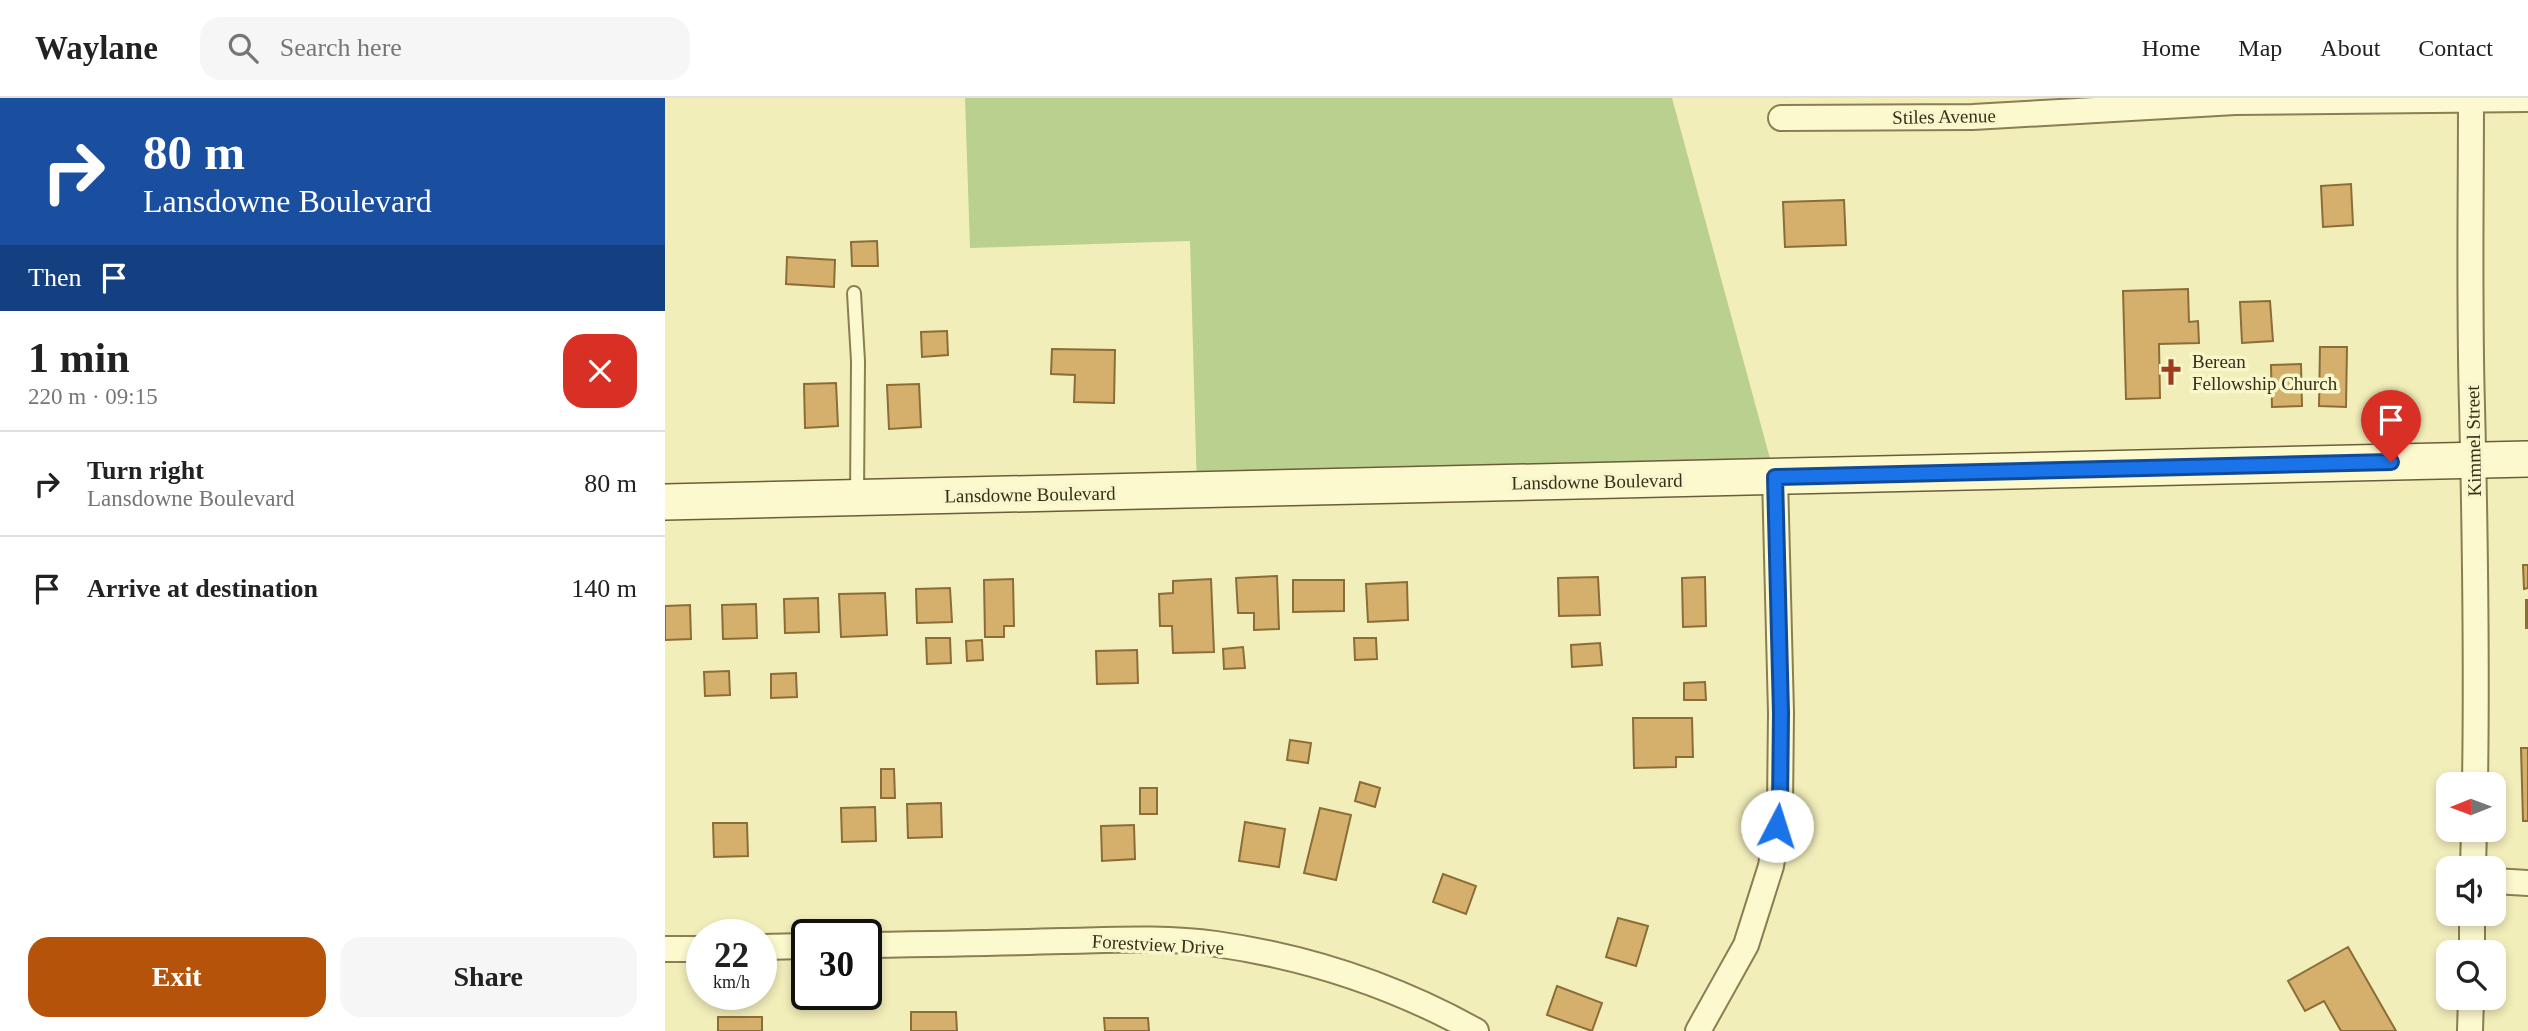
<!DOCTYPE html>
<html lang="en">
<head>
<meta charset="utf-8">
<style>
	body { margin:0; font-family:Georgia,serif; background:#f6f6f6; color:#222; height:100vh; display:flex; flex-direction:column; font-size:26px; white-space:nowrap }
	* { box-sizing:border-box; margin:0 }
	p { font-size:23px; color:#767676 }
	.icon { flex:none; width:38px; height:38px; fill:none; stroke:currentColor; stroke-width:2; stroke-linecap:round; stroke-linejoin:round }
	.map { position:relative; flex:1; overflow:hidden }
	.panel { display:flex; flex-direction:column; background:#fff; width:665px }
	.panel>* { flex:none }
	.top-card { background:#1a4fa0; color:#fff; overflow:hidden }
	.needle { width:46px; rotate:269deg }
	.fabs { position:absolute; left:1771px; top:674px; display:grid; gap:14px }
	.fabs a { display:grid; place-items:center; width:70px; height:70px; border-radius:14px; background:#fff; box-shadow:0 4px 10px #0003; font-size:35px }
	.speed { position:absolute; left:21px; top:821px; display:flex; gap:14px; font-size:35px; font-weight:700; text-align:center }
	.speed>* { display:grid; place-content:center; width:91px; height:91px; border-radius:50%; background:#fff; box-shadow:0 4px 10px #0003; line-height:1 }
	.speed small { font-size:18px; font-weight:400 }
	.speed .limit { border:4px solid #111; border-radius:10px; background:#fff; color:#111 }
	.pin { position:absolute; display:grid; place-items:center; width:60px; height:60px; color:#fff; margin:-72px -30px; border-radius:50% 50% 50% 0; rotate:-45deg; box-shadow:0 0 7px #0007 }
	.pin .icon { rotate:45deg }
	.me { position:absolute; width:77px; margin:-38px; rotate:5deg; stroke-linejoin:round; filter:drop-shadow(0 0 5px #0008) }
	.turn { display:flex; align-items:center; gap:24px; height:147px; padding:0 28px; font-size:32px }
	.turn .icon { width:91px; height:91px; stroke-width:2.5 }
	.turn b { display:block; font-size:49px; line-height:60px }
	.then { display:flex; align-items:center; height:66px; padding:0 28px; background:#0003; gap:14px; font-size:26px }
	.round { display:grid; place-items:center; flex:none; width:74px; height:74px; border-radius:21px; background:#f6f6f6 }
	.head { display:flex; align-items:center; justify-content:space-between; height:119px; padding:0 28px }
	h1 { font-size:42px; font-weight:800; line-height:52px }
	.button { display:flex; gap:14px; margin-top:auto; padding:14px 28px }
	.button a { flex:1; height:80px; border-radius:21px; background:#b45309; color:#fff; font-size:28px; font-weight:800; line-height:80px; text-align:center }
	.button a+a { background:#f6f6f6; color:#222 }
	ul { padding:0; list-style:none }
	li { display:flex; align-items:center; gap:21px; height:105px; padding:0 28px; border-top:2px solid #e0e0e0 }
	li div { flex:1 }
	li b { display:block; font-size:26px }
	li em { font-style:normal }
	header { display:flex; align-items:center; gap:42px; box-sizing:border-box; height:98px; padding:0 35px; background:#fff; border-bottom:2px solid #e0e0e0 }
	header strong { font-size:33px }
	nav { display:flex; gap:38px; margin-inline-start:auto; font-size:24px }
	.search { width:490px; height:63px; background:#f6f6f6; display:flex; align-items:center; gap:18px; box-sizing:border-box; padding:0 24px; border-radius:21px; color:#767676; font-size:26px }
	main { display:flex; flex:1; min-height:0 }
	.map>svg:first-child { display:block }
	.green { fill:#b9d08e }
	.building { fill:#d4b06c; stroke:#8b6d37; stroke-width:2 }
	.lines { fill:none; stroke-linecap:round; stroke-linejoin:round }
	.lane-casing { stroke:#8a7e53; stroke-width:16 }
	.street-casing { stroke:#8a7e53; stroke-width:28 }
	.secondary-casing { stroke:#6b5e37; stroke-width:38 }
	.lane { stroke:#fcf9ce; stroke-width:12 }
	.street { stroke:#fcf9ce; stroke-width:24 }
	.secondary { stroke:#fcf9ce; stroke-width:35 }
	.route-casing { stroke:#114b97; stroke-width:18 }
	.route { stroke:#1a73e8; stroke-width:12 }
	.labels { text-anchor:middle; stroke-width:7; stroke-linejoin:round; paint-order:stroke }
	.street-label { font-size:19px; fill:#372f1a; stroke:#f8f6cb }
	.poi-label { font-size:19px; fill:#372f1a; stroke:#f8f6cb; text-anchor:start }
</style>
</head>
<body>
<header>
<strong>Waylane</strong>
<div class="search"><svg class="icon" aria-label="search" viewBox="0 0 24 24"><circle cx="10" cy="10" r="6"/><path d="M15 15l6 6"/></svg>Search here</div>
<nav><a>Home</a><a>Map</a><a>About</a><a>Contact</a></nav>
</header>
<main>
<section class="panel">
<div class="top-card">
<div class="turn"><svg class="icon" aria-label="right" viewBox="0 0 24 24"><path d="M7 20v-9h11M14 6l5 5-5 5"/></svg><div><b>80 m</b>Lansdowne Boulevard</div></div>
<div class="then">Then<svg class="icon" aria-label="arrive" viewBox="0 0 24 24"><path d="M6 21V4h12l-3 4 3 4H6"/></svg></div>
</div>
<div class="head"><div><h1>1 min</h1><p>220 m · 09:15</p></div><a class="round" style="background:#d93025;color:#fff"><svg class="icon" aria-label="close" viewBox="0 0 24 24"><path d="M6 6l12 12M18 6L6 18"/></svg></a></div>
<ul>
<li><svg class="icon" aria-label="right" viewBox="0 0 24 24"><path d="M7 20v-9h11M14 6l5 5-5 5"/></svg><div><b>Turn right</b><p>Lansdowne Boulevard</p></div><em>80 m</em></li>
<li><svg class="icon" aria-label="arrive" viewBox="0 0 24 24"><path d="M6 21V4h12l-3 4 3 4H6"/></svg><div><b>Arrive at destination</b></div><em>140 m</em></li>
</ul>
<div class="button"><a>Exit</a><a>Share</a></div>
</section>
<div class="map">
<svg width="1863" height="933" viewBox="0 0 1863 933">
	<rect width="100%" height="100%" fill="#f2eeba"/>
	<path class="green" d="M300,0H1007L1110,379L532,392L525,143L305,150Z"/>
	<path class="building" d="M1686,86L1688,127L1658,129L1656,88Z
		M1179,102L1181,147L1120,149L1118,104Z
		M212,143L213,168H187L186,144Z
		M122,159L170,162L169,189L121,186Z
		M1523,191L1524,224L1533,223L1534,245L1494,246L1495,300L1461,301L1458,193Z
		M1605,203L1608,243L1577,245L1575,204Z
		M282,233L283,257L257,259L256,234Z
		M1655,249H1682L1681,309L1654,308Z
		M387,251L450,252L449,305L409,304L410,277L386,276Z
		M1636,266L1637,308L1607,309L1606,267Z
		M171,285L173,328L140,330L139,286Z
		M254,286L256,329L224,331L222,287Z
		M1858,467H1863V490L1859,491Z
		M612,478L614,531L589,532V515H573L571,480Z
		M933,479L935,517L894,518L893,480Z
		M1040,479L1041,528L1018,529L1017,480Z
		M348,481L349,528H339V539H320L319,482Z
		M546,481L549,554L508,555L507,528H495L494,496L508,495V483Z
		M628,482H679V513L628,514Z
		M742,484L743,522L703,524L701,486Z
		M285,490L287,524L252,525L251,491Z
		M220,495L222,537L176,539L174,496Z
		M153,500L154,534L120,535L119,501Z
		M1861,502H1863V530H1861Z
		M91,506L92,540L58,541L57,507Z
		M25,507L26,541L0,542V508Z
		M261,540H285L286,565L262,566Z
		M689,540H711L712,561L690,562Z
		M317,542L318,562L302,563L301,543Z
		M935,545L937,567L907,569L906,547Z
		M578,549L580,570L559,571L558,551Z
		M472,552L473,585L432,586L431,553Z
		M64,573L65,597L40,598L39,574Z
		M131,575L132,599L106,600V576Z
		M1040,584L1041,602H1019V585Z
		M968,620H1027L1028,659H1011V669L969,670Z
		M625,642L646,645L643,665L622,662Z
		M1856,650H1863V723H1858Z
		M216,671H229L230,700H216Z
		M695,684L715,690L710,709L690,703Z
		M475,690H492V716H475Z
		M276,705L277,739L243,740L242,706Z
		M210,709L211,743L177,744L176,710Z
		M655,710L686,717L671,782L639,775Z
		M580,724L620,731L614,769L574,763Z
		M48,725H82L83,758L49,759Z
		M469,727L470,761L437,763L436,728Z
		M778,776L811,788L801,816L768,804Z
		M953,820L983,828L971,868L941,859Z
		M1683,849L1731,933H1676L1659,903L1640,913L1623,883Z
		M892,888L937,905L927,933L882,917Z
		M246,914H291L292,933H246Z
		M53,919H97V933H53Z
		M439,920H483L484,933H440Z"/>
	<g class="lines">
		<defs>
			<path id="lane" d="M189,195L193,263L192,399"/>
			<path id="street" d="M1806,0C1806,103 1804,206 1807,308C1810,434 1812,560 1810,686
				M1116,20L1308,19L1570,4L1863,1
				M1808,770L1809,732
				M1829,783L1863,785
				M201,847C267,846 332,845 397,843C448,842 500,839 551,846C642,859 730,888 811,933
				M96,849L142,848
				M0,851H37
				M1807,854V816
				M1033,933L1081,847L1106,768L1115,708L1116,615L1110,379
				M1805,933L1806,900"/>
			<path id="secondary" d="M0,404L1863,361"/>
		</defs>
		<use href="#lane" class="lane-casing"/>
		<use href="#street" class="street-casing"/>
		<use href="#secondary" class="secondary-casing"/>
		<use href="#lane" class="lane"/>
		<use href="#street" class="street"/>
		<use href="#secondary" class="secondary"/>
	</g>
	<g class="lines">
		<defs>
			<path id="route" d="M1112,728L1115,708L1116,615L1110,379L1726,364"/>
		</defs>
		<use href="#route" class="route-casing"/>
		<use href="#route" class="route"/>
	</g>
	<defs>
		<symbol id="church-bare" viewBox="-9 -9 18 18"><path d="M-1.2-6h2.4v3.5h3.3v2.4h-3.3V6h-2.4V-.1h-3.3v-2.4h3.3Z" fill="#9f3c1e" stroke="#f8f6cb" stroke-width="2.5" paint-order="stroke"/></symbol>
	</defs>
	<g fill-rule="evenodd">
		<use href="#church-bare" x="1487" y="255" width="38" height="38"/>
	</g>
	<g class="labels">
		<g class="street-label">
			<text transform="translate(1279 18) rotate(-1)" y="7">Stiles Avenue</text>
			<text transform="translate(1808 343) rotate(-91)" y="7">Kimmel Street</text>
			<text transform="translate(932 383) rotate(-1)" y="7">Lansdowne Boulevard</text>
			<text transform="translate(365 396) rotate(-1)" y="7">Lansdowne Boulevard</text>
			<text transform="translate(493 846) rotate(3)" y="7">Forestview Drive</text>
		</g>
		<g class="poi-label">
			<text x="1527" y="270">Berean<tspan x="1527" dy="22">Fellowship Church</tspan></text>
		</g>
	</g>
</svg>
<div class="fabs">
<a><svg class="needle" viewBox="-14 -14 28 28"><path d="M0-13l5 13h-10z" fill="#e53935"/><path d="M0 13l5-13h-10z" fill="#767676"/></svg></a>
<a><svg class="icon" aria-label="sound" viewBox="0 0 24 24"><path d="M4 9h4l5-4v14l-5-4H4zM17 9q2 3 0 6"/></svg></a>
<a><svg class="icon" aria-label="search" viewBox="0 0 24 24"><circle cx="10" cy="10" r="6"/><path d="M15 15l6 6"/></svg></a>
</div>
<div class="speed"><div>22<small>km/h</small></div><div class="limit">30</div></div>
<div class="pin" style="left:1726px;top:364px;background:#d93025"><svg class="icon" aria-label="arrive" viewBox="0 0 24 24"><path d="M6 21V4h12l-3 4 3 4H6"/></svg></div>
<svg class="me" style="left:1112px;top:728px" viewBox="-20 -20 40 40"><circle r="19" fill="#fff"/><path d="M0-13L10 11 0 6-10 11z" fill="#1a73e8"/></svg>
</div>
</main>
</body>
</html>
